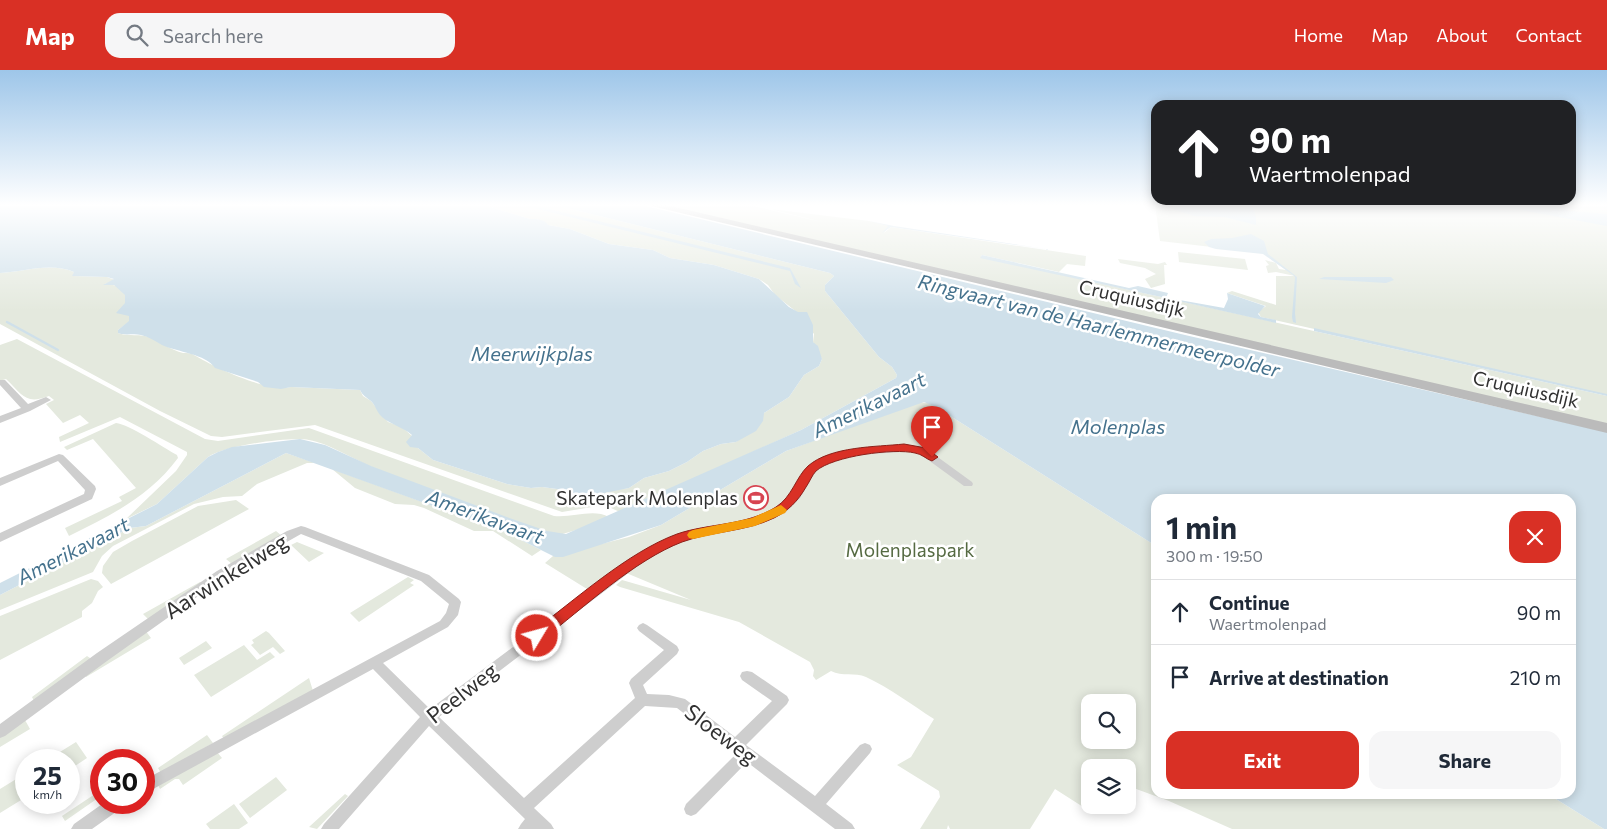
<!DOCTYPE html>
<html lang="en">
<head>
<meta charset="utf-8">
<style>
	body { margin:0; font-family:Commissioner,sans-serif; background:#f6f6f7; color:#1f2937; height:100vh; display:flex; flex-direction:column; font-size:19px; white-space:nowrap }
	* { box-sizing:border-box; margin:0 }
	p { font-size:16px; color:#747a83 }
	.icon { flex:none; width:28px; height:28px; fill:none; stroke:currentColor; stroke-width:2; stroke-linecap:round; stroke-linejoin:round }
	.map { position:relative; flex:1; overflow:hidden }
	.panel { position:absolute; left:1151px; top:424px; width:425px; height:305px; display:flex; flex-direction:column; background:#fff; border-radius:15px; box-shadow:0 2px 12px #0003 }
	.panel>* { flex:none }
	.top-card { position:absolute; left:1151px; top:30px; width:425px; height:105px; border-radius:15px; box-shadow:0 2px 12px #0003; background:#202124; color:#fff; overflow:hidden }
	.controls { position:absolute; left:1081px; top:624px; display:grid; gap:10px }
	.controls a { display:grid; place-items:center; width:55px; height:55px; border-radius:10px; background:#fff; box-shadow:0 2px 12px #0003; font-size:25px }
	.speed { position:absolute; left:15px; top:679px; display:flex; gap:10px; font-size:25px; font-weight:700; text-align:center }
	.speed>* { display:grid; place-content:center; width:65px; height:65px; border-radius:50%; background:#fff; box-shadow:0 2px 12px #0003; line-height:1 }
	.speed small { font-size:12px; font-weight:400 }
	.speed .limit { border:8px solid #d22; background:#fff; color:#111 }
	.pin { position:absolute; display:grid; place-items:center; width:42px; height:42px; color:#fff; margin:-51px -21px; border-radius:50% 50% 50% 0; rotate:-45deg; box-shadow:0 0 5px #0007 }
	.pin .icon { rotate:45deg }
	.me { position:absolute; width:55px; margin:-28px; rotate:53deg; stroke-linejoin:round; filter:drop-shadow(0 0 4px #0008) }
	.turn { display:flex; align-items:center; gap:18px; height:105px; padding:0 15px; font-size:22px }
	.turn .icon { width:65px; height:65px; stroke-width:2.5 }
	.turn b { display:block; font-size:35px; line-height:42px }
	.round { display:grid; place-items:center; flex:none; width:52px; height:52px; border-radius:15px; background:#f6f6f7 }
	.overview { display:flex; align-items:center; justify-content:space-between; height:85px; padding:0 15px }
	h1 { font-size:30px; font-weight:700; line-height:38px }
	.button { display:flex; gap:10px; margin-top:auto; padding:10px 15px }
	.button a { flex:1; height:58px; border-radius:15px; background:#d93025; color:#fff; font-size:20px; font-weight:700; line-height:58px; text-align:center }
	.button a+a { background:#f6f6f7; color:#1f2937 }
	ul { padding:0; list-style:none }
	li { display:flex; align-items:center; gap:15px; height:65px; padding:0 15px; border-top:1px solid #e0e1e3 }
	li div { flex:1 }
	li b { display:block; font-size:19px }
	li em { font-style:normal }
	header { display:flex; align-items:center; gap:30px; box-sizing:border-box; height:70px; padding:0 25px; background:#d93025; color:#fff }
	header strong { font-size:24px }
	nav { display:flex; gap:28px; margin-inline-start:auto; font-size:18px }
	.search { width:350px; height:45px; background:#f6f6f7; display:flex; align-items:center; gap:12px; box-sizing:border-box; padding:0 18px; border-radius:15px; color:#747a83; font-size:19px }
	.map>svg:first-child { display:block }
	.green { fill:#e4e9de; fill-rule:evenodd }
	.water { fill:#cfe0ea }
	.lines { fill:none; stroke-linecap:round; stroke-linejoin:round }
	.stream { stroke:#cfe0ea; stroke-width:2.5 }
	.street { fill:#cecece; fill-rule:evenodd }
	.secondary { fill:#bbb; fill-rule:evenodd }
	.route { fill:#d93025; stroke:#8d1f18 }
	.slow { fill:#f59e0b }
	.labels { text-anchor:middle; stroke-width:5; stroke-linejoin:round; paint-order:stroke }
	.street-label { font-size:19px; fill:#313131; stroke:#fff }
	.poi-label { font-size:19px; fill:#313131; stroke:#fff; text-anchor:end }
	.park-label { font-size:19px; fill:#556a42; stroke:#fff }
	.water-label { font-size:20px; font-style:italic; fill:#45728d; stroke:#fff }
	.near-street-label { font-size:22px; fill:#313131; stroke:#fff }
</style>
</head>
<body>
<header>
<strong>Map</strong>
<div class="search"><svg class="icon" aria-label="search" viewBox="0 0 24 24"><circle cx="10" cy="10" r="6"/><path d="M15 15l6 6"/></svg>Search here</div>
<nav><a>Home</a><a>Map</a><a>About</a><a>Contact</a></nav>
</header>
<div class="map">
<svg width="1607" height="759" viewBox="0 0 1607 759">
	<rect width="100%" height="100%" fill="#fff"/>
	<path class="green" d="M481,134H551L830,203L834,206L825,215V221L879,287L892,297L897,305L896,308L801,360L620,442L604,435L562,442L315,355L222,367L211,366L160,341L0,254V203C25,202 49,192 74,202L73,206L107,207L115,210L105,214C130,215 127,231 130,251L118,260V263C129,267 140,263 152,268C162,273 171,280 183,283C187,283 191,283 194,285C216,298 266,322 291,317L360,320L363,326L371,331L388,352L402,357L412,366L418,378L433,390L507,414L531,418L542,417L557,419L572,425L629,418L644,408L669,401L687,392L703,381L721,374L736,372L764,343L789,327L804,305L819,296L822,289L813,272L814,264L798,243L775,225L768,215L759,209L714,195L670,188L653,180L609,174L570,159L548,155L537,149H530Z
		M653,134H745L826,153L770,139L869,151L889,156L884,163L891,157L1086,186L1085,196L1067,194L1059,202L982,185L981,187L1607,326V355Z
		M1155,134H1607V325L1261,247L1258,242L1266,236L1227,223L1232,221L1276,235V206H1295L1276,202L1268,203L1266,196L1269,195L1265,190L1276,193L1279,199L1286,200L1264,183L1160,171Z
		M1178,182L1245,189L1248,200L1179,192Z
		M1118,189L1158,194L1165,192L1167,195H1164L1165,214L1151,218L1145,209L1156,204L1145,198L1120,193Z
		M17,269L205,369L218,371L309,358L554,446C573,448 593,438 609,447L583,458L559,465C497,448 432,420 372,397C353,389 328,373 309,370C288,367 226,375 208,387L157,434L126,449L176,401L187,385V382L120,347L60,372L59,367L89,353L80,345L63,353L46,334L54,330L49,326C25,335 23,325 6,309L0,311V275Z
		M919,332L928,333L936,337L1156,476V724H1548L1604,759H1232L1169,731L1128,716V702L1134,694L1127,690L1121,697L1090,698V735H1096L1091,742L1055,719L1030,759H950L948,755L947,759H920L940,727L939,721L897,695L911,687L934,649C912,635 890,618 866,607C855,602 842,607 831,601L816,610L813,606L814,600L810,592L739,552L620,517L616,515L622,510L691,530L619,500L609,503L587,519L545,493L553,486L629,467L661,455L786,381ZM1090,632H1128V670H1090Z
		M116,353C129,354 164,378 177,385L178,388C150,426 110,446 69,466L65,458L122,431L119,427L136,418L93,369L67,380L64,377Z
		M286,383L315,393H307L257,414L242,426L223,427L194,434L113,476L102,486L93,502L0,540V525L130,458L146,456Z
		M332,399L505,462L541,480L532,486L493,461H474L424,438L414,435L395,434L355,418Z
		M236,430L249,439L111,514L102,503L103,496L113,482L132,471L198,436Z
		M276,461L282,466L232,494L226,489Z
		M297,472L324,483L309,492L291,475Z
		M408,507L414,510L410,513L414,515L359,552L350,543Z
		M91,509L98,511L103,517L98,521L92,533L82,541V547L0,590V546Z
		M200,512L201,513L149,550L143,544Z
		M145,560L151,568L86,607L85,605Z
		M266,561L269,563L285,581L280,584L273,577L260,585L251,575L254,573L252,570Z
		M206,571L212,578L184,595L179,588Z
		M244,575L257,590L270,582L275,587L211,627L194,605Z
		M87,586L93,590L35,633L32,627Z
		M309,608L313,621L224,669L222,666Z
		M25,650L30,659L0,677V667Z
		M207,665L213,673L161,703L158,698Z
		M76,672L87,688L69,700V690H47Z
		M217,682L222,688L183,715L179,709H175L160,719L158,715Z
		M26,703V727L0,743V719Z
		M276,707L287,720L250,748L239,734Z
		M101,720V726L65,751L62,746Z
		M345,724L348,726L317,759L309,757Z
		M234,734L248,753L239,759H210L206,754Z"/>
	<path class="water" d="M0,134H481L530,149C537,149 544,149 548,155L570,159L609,174L653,180L670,188L714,195L759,209L789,237L798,242H807L813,255V272L818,276L822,289L819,296L804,305L789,327L764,343L763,351L756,361L736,372L721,374L703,381L687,392L669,401L644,408L629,418L589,426L583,423L572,425L557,419L542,417L531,418L507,414L433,390L418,378L410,377L406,372L412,365C403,357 391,355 382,347C377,343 376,336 371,331C366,327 363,326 360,320L291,317L281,319L264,317L258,312L215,298C206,284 177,282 162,275C155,271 149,267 141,265C133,263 126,266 118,263V260L129,251V246L116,243L125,233V225L114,215H103L114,209L107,207L72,206L74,202C49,192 25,202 0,203Z
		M517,134H529L790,198L801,218L795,214L790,201L786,200Z
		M551,134H637L1185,265L1607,362V759H1604L1548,724H1571V429H1156V476L936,337L924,332L786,381L661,455L563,487H555L505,462L286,383L146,456L130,458L0,525V513L157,434L208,387L218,382L232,377L300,369L325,375L371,396L515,450L547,461L566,464L801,360L896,308L897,305L892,297L879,287L825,221V215L834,206L830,203Z
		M1240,134H1252L1256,147V155L1224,147L1194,146L1173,139L1176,137C1198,134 1219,143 1240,134Z
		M1544,134L1571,141L1607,144V156L1494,135Z
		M869,151L894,156L1052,180L891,157L882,163L888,156Z
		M1251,164L1264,171L1268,184L1297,207L1295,243L1296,253L1293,252L1292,247L1295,207L1293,205L1263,184L1216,179L1209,177L1204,172L1211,169L1232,168Z
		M982,185L1129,218L1138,216L1168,223L1166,228L980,188Z
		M1324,207H1391L1394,210L1386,213L1319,209Z
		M1227,223L1265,236L1258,244L1261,247L1276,250V253L1174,230V229L1224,238L1228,229Z
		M1314,258L1607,324V326L1314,261Z"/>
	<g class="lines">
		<path class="stream" d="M7,252L58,280"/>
		<path class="street" d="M0,310H5L28,334L46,327L51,330L30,341L0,353V346L21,338L0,315Z
			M912,375L928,380L972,412L973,414L972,416H964L920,384L911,381L847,386L828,393L816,401L800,428L785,443L755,456L680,471L643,492L439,647L524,728L635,628L629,613L631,609L664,580L639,561L637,558L639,555L643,553L647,555L677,576L679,580L677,584L643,615L647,624L669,625L685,629L735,667L772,631L742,610L740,606L742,602L747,601L752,602L787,626L789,630L787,634L746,675L815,726L860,675L865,673L870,675L872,679L870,683L826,734L852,754L855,759H835L747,692L696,744L691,746L686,744L684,739L686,734L736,684L677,638L645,636L534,738L551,754L554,759H518L521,754L525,749L429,656L339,759H321L324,754L420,647L373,599L144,724V710L440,551L446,543L449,534L421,511L301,464L225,507L107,591L5,666L0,668V654L97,583L217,501L287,461L301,456L305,457L429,505L459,529L461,532L458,545L448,557L383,593L430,639L635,486L673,465L752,449L777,437L792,422L808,397L820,389L846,380Z
			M59,384L63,385L95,416L96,419L92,429L0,472V463L84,424L85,420L58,391L0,416V408Z
			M105,732H125L123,737L92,759H71L74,754Z"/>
		<path class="secondary" d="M643,134H662L1607,353V363Z"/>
	</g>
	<linearGradient id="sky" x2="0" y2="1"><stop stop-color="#9ec6e9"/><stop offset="0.56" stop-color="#fff"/><stop offset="1" stop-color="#fff" stop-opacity="0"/></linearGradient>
	<rect width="1607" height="241" fill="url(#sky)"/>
	<path class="route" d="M904,374L926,378L938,387L932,391C926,389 922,384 915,383C894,378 833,386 816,401C812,405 809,413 806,417C798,431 788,441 774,448C745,462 712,461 682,472C635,490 583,538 542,570L537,572L532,570L530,566L532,562C575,530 628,482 677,464C709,453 746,456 776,437C792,427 796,407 808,396C831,376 876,377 904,374Z"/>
	<path class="slow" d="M781,435L787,440L785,443L755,456L693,469L689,468L687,465L689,462L693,460L752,448Z"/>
	<defs>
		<symbol id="stadium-ring" viewBox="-11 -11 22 22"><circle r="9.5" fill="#fff" stroke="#d74451" stroke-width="1.5"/><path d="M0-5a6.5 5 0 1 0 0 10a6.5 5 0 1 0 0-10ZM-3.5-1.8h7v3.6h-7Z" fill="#d74451"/></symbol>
	</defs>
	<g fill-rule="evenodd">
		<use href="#stadium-ring" x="742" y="414" width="28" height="28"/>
	</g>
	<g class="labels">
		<g class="street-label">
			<text transform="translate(1132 228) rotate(13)" y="7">Cruquiusdijk</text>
			<text transform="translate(1526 319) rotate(13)" y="7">Cruquiusdijk</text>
		</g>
		<g class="poi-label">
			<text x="738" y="435">Skatepark Molenplas</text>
		</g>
		<g class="park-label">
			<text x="910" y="487">Molenplaspark</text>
		</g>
		<g class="water-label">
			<text transform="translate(1099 256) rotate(14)" y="7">Ringvaart van de Haarlemmermeerpolder</text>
			<text x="532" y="291">Meerwijkplas</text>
			<text transform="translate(869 335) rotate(-26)" y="7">Amerikavaart</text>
			<text x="1118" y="364">Molenplas</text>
			<text transform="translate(485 447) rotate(20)" y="7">Amerikavaart</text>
			<text transform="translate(73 481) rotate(-27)" y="7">Amerikavaart</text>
		</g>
		<g class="near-street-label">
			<text transform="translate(226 506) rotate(-32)" y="8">Aarwinkelweg</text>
			<text transform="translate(462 623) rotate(-38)" y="8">Peelweg</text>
			<text transform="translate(721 664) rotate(37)" y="8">Sloeweg</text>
		</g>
	</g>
</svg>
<div class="controls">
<a><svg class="icon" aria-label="search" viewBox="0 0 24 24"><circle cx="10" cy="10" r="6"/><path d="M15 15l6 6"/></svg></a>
<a><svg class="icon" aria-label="layers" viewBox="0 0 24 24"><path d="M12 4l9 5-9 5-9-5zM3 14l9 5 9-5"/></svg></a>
</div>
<div class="speed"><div>25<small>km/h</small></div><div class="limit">30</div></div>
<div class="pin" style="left:932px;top:387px;background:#d93025"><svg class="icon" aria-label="arrive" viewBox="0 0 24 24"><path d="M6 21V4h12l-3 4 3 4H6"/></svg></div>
<svg class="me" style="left:537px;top:566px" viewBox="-20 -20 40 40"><circle r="17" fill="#d93025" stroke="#fff" stroke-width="3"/><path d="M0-11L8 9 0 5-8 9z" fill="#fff"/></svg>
<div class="top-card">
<div class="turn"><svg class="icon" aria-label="ahead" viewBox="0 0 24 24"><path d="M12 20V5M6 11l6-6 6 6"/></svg><div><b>90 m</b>Waertmolenpad</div></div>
</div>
<section class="panel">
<div class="overview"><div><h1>1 min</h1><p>300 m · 19:50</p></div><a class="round" style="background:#d93025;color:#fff"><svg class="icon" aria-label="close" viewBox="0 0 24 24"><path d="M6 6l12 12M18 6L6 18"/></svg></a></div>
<ul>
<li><svg class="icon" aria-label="ahead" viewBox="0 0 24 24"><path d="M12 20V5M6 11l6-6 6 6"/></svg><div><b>Continue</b><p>Waertmolenpad</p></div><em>90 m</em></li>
<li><svg class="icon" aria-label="arrive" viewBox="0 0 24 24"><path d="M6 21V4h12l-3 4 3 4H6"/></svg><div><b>Arrive at destination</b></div><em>210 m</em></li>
</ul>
<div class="button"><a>Exit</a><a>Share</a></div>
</section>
</div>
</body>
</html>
